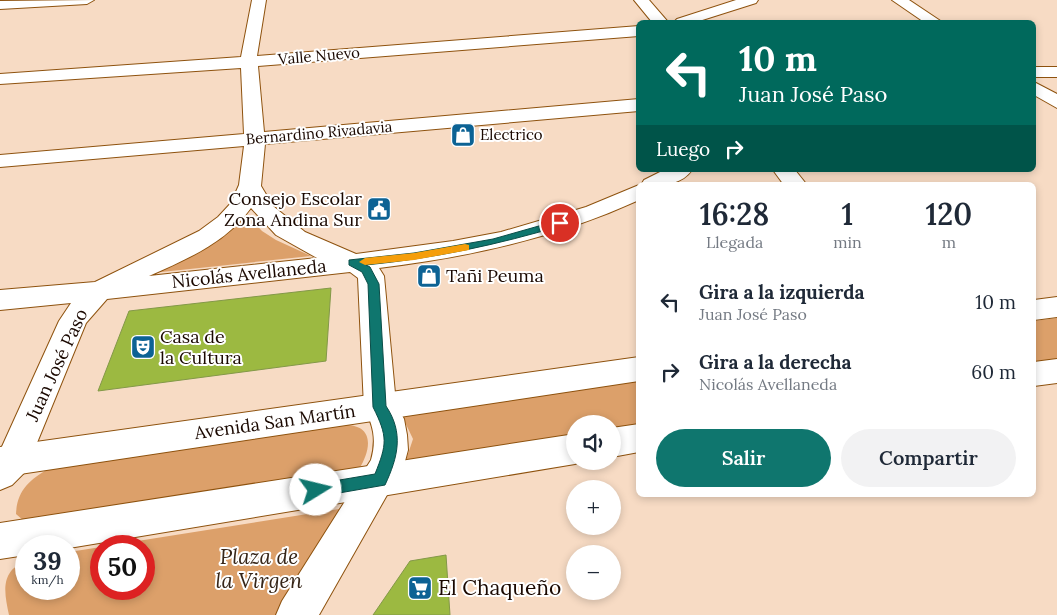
<!DOCTYPE html>
<html lang="es">
<head>
<meta charset="utf-8">
<style>
	body { margin:0; font-family:Lora,serif; background:#f2f2f3; color:#1f2937; height:100vh; display:flex; flex-direction:column; font-size:19px; white-space:nowrap }
	* { box-sizing:border-box; margin:0 }
	p { font-size:16px; color:#747a83 }
	.icon { flex:none; width:28px; height:28px; fill:none; stroke:currentColor; stroke-width:2; stroke-linecap:round; stroke-linejoin:round }
	.map { position:relative; flex:1; overflow:hidden }
	.panel { position:absolute; left:636px; top:182px; width:400px; height:315px; display:flex; flex-direction:column; background:#fff; border-radius:8px; box-shadow:0 2px 8px #0003 }
	.panel>* { flex:none }
	.hud { position:absolute; left:636px; top:20px; width:400px; height:152px; border-radius:8px; box-shadow:0 2px 8px #0003; background:#00695c; color:#fff; overflow:hidden }
	.controls { position:absolute; left:566px; top:415px; display:grid; gap:10px }
	.controls a { display:grid; place-items:center; width:55px; height:55px; border-radius:50%; background:#fff; box-shadow:0 2px 8px #0003; font-size:25px }
	.speed { position:absolute; left:15px; top:535px; display:flex; gap:10px; font-size:25px; font-weight:700; text-align:center }
	.speed>* { display:grid; place-content:center; width:65px; height:65px; border-radius:50%; background:#fff; box-shadow:0 2px 8px #0003; line-height:1 }
	.speed small { font-size:12px; font-weight:400 }
	.speed .limit { border:8px solid #d22; background:#fff; color:#111 }
	.pin { position:absolute; display:grid; place-items:center; width:42px; height:42px; color:#fff; margin:-21px; border:2px solid #fff; border-radius:50%; box-shadow:0 1px 5px #0007 }
	.me { position:absolute; width:55px; margin:-28px; rotate:81deg; stroke-linejoin:round; filter:drop-shadow(0 0 4px #0008) }
	.turn { display:flex; align-items:center; gap:18px; height:105px; padding:0 20px; font-size:22px }
	.turn .icon { width:65px; height:65px; stroke-width:2.5 }
	.turn b { display:block; font-size:35px; line-height:42px }
	.then { display:flex; align-items:center; height:48px; padding:0 20px; background:#0003; gap:10px; font-size:19px }
	.eta { display:flex; justify-content:space-evenly; align-items:center; height:85px; text-align:center }
	.eta b { font-size:30px; font-weight:600; line-height:35px }
	.action { display:flex; gap:10px; margin-top:auto; padding:10px 20px }
	.action a { flex:1; height:58px; border-radius:30px; background:#0f766e; color:#fff; font-size:20px; font-weight:600; line-height:58px; text-align:center }
	.action a+a { background:#f2f2f3; color:#1f2937 }
	ul { padding:0; list-style:none }
	li { display:flex; align-items:center; gap:15px; height:70px; padding:0 20px }
	li div { flex:1 }
	li b { display:block; font-size:19px }
	li em { font-style:normal }
	.map>svg:first-child { display:block }
	.green { fill:#dca06a }
	.building { fill:#9cb941; stroke:#839848 }
	.lines { fill:none; stroke-linecap:round; stroke-linejoin:round }
	.minor-casing { stroke:#8e520e; stroke-width:2 }
	.major-casing { stroke:#8e520e; stroke-width:2 }
	.minor { fill:#fff; fill-rule:evenodd }
	.major { fill:#fff; fill-rule:evenodd }
	.route { fill:#0f766e; stroke:#0a4d48 }
	.slow { fill:#f59e0b }
	.labels { text-anchor:middle; stroke-width:4; stroke-linejoin:round; paint-order:stroke }
	.far-street-label { font-size:15px; fill:#1a0800; stroke:#fff }
	.far-poi-label { font-size:15px; fill:#1a0800; stroke:#fff; text-anchor:start }
	.poi-label { font-size:18px; fill:#1a0800; stroke:#fff; text-anchor:start }
	.street-label { font-size:18px; fill:#1a0800; stroke:#fff }
	.near-park-label { font-size:21px; font-style:italic; fill:#362517; stroke:#fff }
	.near-poi-label { font-size:21px; fill:#1a0800; stroke:#fff; text-anchor:start }
</style>
</head>
<body>
<div class="map">
<svg width="1057" height="615" viewBox="0 0 1057 615">
	<rect width="100%" height="100%" fill="#f7dbc4"/>
	<path class="green" d="M246,214L262,231L276,240L311,256L152,273Z
		M1057,318V360L1034,364V321Z
		M639,380V430L613,434L612,424H575V440L405,463L413,439L403,418L407,414Z
		M345,425C375,425 371,450 359,469L24,521L16,514C17,491 29,480 48,469Z
		M339,509L344,511L289,615H9C4,592 0,571 26,561V589H69V552L101,547V589H144V546H106Z"/>
	<path class="building" d="M331,288L326,361L98,391L129,311Z
		M446,555L450,615H373L410,561Z"/>
	<g class="lines">
		<defs>
			<path id="minor" d="M94,0L87,4L0,9V1Z
				M252,0H266L257,56L639,26V36L258,66L264,132L639,99V111L265,144L261,186L273,206L305,232L356,254L453,241L501,232L586,207L639,185V200C556,238 469,257 379,268L384,276L396,404L404,419L407,435L408,450L404,465L319,615H276L282,601L371,460C377,439 373,425 364,407L358,278L350,272L107,299L86,323L25,472L12,485L0,490V451L59,321L71,303L0,310V290L95,282L199,231L218,217L231,203L239,185L244,146L0,167V155L244,134L241,68L0,84V74L241,57ZM251,208L276,235L317,258L149,276C187,259 226,243 251,208Z
				M634,0H649L668,22H652Z
				M736,0H758L756,3L696,22H674L677,19Z
				M892,0H909L942,22H924Z
				M1034,67H1057V77H1034Z
				M1034,82L1057,94V108L1034,95Z
				M664,170H692C680,187 659,185 641,185L644,180Z
				M773,170H795L807,185H784Z"/>
			<path id="major" d="M1057,297V317L1034,320V300Z
				M639,357V381L0,477V447Z
				M1057,359V383L1034,386V362Z
				M639,424V452L612,457V428Z
				M575,434V461H582L575,464L69,548L26,546V555L0,559V523Z"/>
		</defs>
		<use href="#minor" class="minor-casing"/>
		<use href="#major" class="major-casing"/>
		<use href="#minor" class="minor"/>
		<use href="#major" class="major"/>
	</g>
	<path class="route" d="M560,220L565,223L564,225C496,245 436,258 366,265L370,267L379,284L386,406C404,433 398,457 385,485L316,497L310,495L308,490L310,486L316,484L375,474C387,444 388,437 373,407L368,284L362,272L349,265V260L414,253L493,239Z"/>
	<path class="slow" d="M465,244L469,245V250L414,260L365,265L359,262L365,258L414,253Z"/>
	<defs>
		<symbol id="shop-square" viewBox="-11 -11 22 22"><rect x="-9" y="-9" width="18" height="18" rx="4" fill="#0c6294" stroke="#fff"/><path d="M-5-2.5h2.3a2.7 3.5 0 0 1 5.4 0H5L5.5 6h-11ZM-1.5-2.5h3a1.5 2.3 0 0 0-3 0Z" fill="#fff"/></symbol>
		<symbol id="civic-square" viewBox="-11 -11 22 22"><rect x="-9" y="-9" width="18" height="18" rx="4" fill="#0c6294" stroke="#fff"/><path d="M-.6-6.5H3V-4.5H.6V-3L4-1V1h2V6H-6V1h2V-1L-.6-3ZM-1.2 2.5V6h2.4V2.5Z" fill="#fff"/></symbol>
		<symbol id="theatre-square" viewBox="-11 -11 22 22"><rect x="-9" y="-9" width="18" height="18" rx="4" fill="#0c6294" stroke="#fff"/><path d="M-5-5.5Q0-4 5-5.5V0Q5 5 0 6Q-5 5-5 0ZM-3.3-2.5H-1v1.5H-3.3ZM1-2.5H3.3v1.5H1ZM-2.8 1Q0 5.5 2.8 1Z" fill="#fff"/></symbol>
		<symbol id="supermarket-square" viewBox="-11 -11 22 22"><rect x="-9" y="-9" width="18" height="18" rx="4" fill="#0c6294" stroke="#fff"/><path d="M-6-5.5h2.5l.6 2H6L4.5 2H-2.5L-4.4-4H-6ZM-1.5 3.2a1.3 1.3 0 1 0 .1 0ZM3 3.2a1.3 1.3 0 1 0 .1 0Z" fill="#fff"/></symbol>
	</defs>
	<g fill-rule="evenodd">
		<use href="#shop-square" x="449" y="121" width="28" height="28"/>
		<use href="#civic-square" x="365" y="195" width="28" height="28"/>
		<use href="#shop-square" x="415" y="262" width="28" height="28"/>
		<use href="#theatre-square" x="129" y="333" width="28" height="28"/>
		<use href="#supermarket-square" x="406" y="574" width="28" height="28"/>
	</g>
	<g class="labels">
		<g class="far-street-label">
			<text transform="translate(319 56) rotate(-5)" y="5">Valle Nuevo</text>
			<text transform="translate(319 133) rotate(-5)" y="5">Bernardino Rivadavia</text>
		</g>
		<g class="far-poi-label">
			<text x="480" y="140">Electrico</text>
		</g>
		<g class="poi-label">
			<text x="362" y="205" text-anchor="end">Consejo Escolar<tspan x="362" dy="21">Zona Andina Sur</tspan></text>
			<text x="446" y="282">Tañi Peuma</text>
			<text x="160" y="343">Casa de<tspan x="160" dy="21">la Cultura</tspan></text>
		</g>
		<g class="street-label">
			<text transform="translate(249 274) rotate(-6)" y="6">Nicolás Avellaneda</text>
			<text transform="translate(57 365) rotate(-65)" y="6">Juan José Paso</text>
			<text transform="translate(275 422) rotate(-8)" y="6">Avenida San Martín</text>
		</g>
		<g class="near-park-label">
			<text x="259" y="564">Plaza de<tspan x="259" dy="24">la Virgen</tspan></text>
		</g>
		<g class="near-poi-label">
			<text x="438" y="595">El Chaqueño</text>
		</g>
	</g>
</svg>
<div class="controls">
<a><svg class="icon" aria-label="sound" viewBox="0 0 24 24"><path d="M4 9h4l5-4v14l-5-4H4zM17 9q2 3 0 6"/></svg></a>
<a>+</a>
<a>−</a>
</div>
<div class="speed"><div>39<small>km/h</small></div><div class="limit">50</div></div>
<div class="pin" style="left:560px;top:223px;background:#d93025"><svg class="icon" aria-label="arrive" viewBox="0 0 24 24"><path d="M6 21V4h12l-3 4 3 4H6"/></svg></div>
<svg class="me" style="left:316px;top:490px" viewBox="-20 -20 40 40"><circle r="19" fill="#fff"/><path d="M0-13L10 11 0 6-10 11z" fill="#0f766e"/></svg>
<div class="hud">
<div class="turn"><svg class="icon" aria-label="left" viewBox="0 0 24 24"><path d="M17 20v-9H6M10 6l-5 5 5 5"/></svg><div><b>10 m</b>Juan José Paso</div></div>
<div class="then">Luego<svg class="icon" aria-label="right" viewBox="0 0 24 24"><path d="M7 20v-9h11M14 6l5 5-5 5"/></svg></div>
</div>
<section class="panel">
<div class="eta">
<div><b>16:28</b><p>Llegada</p></div>
<div><b>1</b><p>min</p></div>
<div><b>120</b><p>m</p></div>
</div>
<ul>
<li><svg class="icon" aria-label="left" viewBox="0 0 24 24"><path d="M17 20v-9H6M10 6l-5 5 5 5"/></svg><div><b>Gira a la izquierda</b><p>Juan José Paso</p></div><em>10 m</em></li>
<li><svg class="icon" aria-label="right" viewBox="0 0 24 24"><path d="M7 20v-9h11M14 6l5 5-5 5"/></svg><div><b>Gira a la derecha</b><p>Nicolás Avellaneda</p></div><em>60 m</em></li>
</ul>
<div class="action"><a>Salir</a><a>Compartir</a></div>
</section>
</div>
</body>
</html>
